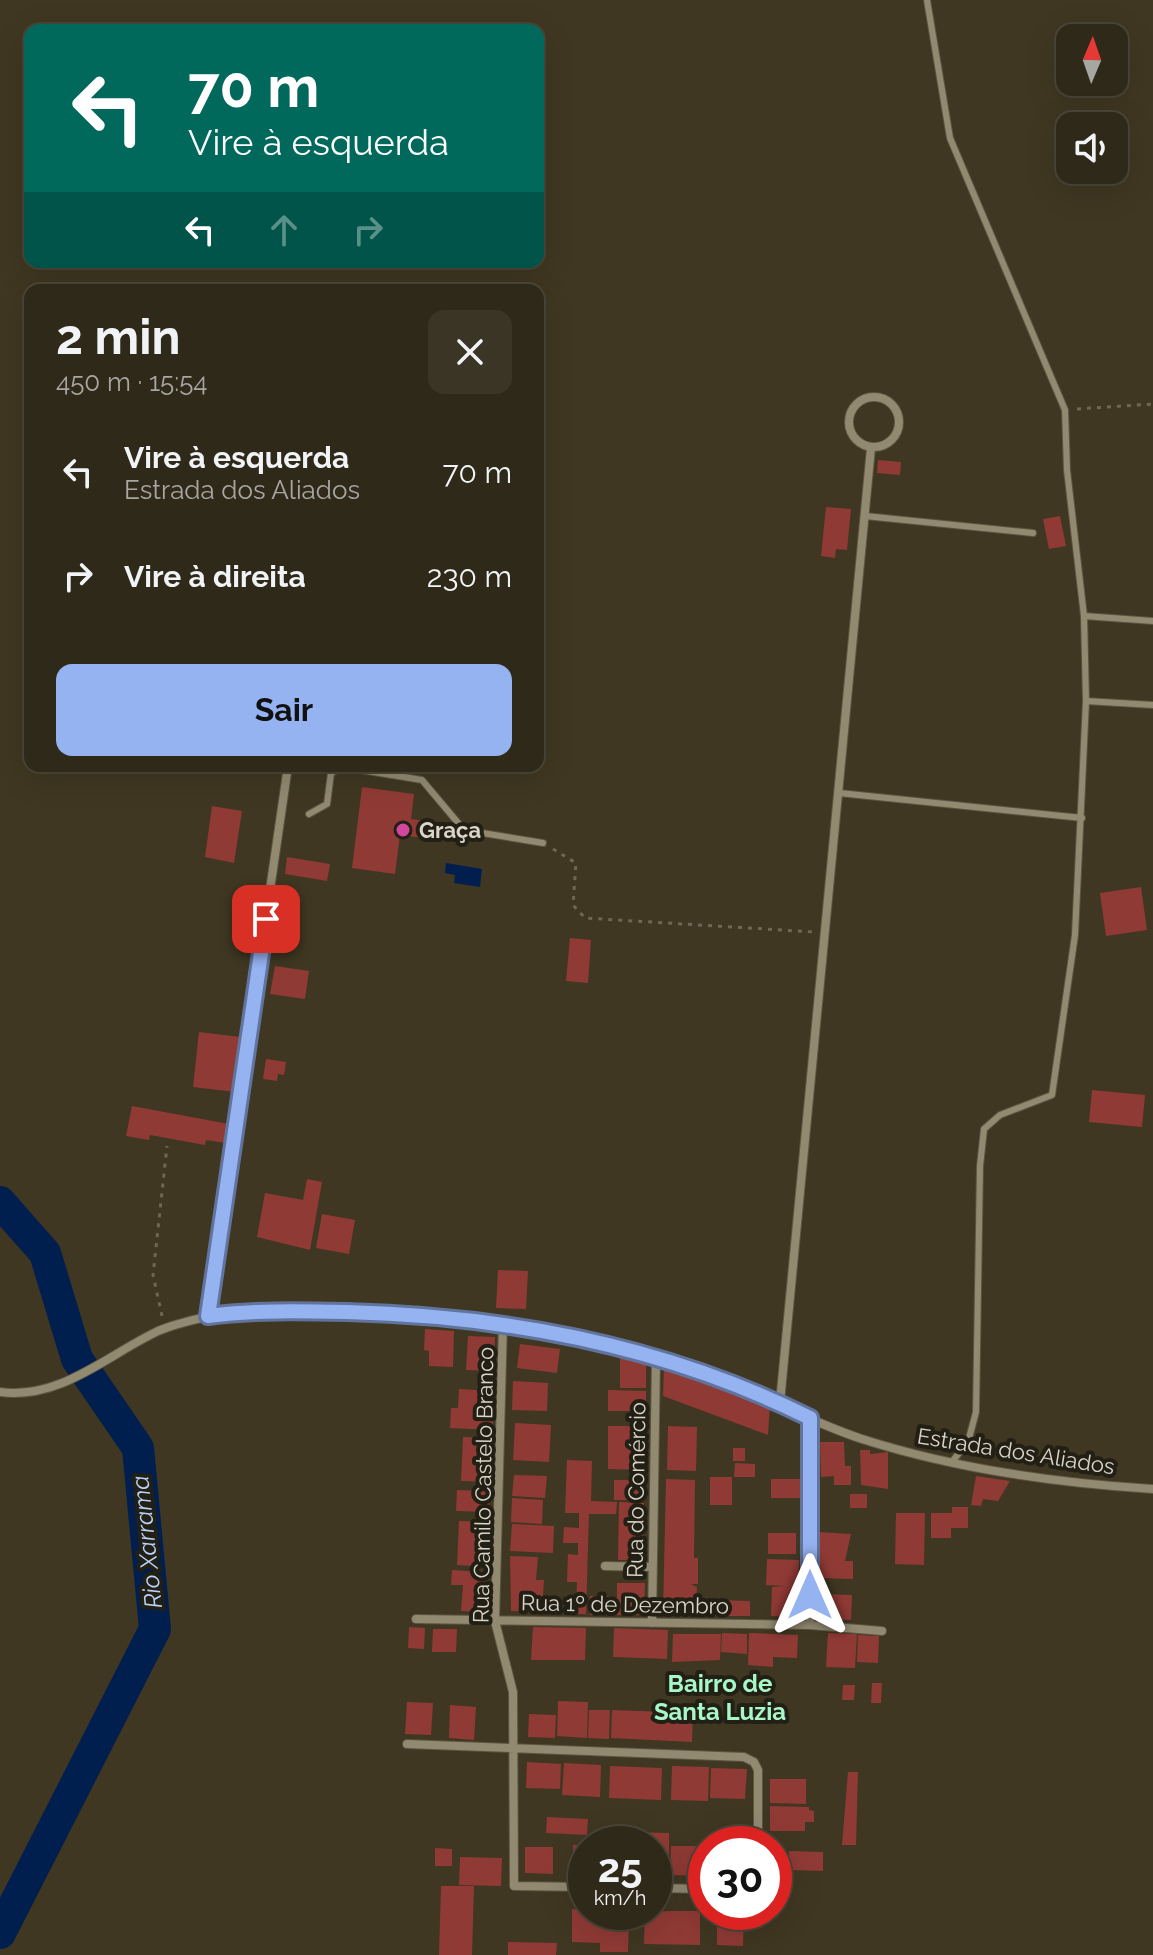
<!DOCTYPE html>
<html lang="pt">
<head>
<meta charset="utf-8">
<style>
	body { margin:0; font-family:Raleway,sans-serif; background:#3b3526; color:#f1f3f6; height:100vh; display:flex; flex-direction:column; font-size:30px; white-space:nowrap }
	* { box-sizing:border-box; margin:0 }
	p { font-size:26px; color:#a7a6a2 }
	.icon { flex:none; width:44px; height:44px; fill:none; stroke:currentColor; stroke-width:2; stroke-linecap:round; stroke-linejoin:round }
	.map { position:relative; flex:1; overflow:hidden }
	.panel { position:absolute; left:24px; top:284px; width:520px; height:488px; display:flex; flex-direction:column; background:#2f2919; border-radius:16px; box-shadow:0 8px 32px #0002,0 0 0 2px #4a4538 }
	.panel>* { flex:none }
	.banner { position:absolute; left:24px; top:24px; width:520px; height:244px; border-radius:16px; box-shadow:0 8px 32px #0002,0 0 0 2px #4a4538; background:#00695c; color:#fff; overflow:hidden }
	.needle { width:52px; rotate:2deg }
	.fabs { position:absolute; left:1056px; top:24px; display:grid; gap:16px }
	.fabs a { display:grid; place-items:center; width:72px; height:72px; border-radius:16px; background:#2f2919; box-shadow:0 8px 32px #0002,0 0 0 2px #4a4538; font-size:40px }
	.speed { position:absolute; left:568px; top:1826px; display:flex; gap:16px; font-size:40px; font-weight:700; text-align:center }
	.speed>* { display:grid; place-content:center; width:104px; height:104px; border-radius:50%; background:#2f2919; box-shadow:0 8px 32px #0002,0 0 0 2px #4a4538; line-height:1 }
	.speed small { font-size:20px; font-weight:400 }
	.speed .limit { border:12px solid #d22; background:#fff; color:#111 }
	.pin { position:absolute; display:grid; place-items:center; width:68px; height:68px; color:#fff; margin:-34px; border-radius:16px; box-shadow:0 4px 12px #0006 }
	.me { position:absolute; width:88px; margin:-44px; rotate:0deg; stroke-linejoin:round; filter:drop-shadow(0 0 6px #0008) }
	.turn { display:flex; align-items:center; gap:28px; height:168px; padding:0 32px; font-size:36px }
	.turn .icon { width:104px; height:104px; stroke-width:2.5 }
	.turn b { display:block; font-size:56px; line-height:68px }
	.lanes { display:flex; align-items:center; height:76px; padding:0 32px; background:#0003; justify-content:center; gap:40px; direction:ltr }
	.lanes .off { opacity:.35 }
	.round { display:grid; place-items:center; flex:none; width:84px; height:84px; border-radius:16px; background:#3b3526 }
	.summary { display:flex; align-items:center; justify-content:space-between; height:136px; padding:0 32px }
	h1 { font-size:48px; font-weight:700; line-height:60px }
	.primary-button { display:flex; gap:16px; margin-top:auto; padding:16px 32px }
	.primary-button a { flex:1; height:92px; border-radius:16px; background:#95b2f1; color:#111; font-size:32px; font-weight:700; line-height:92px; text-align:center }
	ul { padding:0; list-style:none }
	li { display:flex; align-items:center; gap:24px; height:104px; padding:0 32px }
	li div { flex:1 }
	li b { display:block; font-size:30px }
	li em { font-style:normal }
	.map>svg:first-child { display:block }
	.water { fill:#011f4e }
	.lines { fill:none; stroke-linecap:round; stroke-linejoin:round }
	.river { stroke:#011f4e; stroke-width:32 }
	.building { fill:#903a35 }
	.service-casing { stroke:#5b5542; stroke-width:8 }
	.minor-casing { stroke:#5b5542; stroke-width:10 }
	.path { stroke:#6e6754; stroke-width:3; stroke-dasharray:4 6; stroke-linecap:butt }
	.service { stroke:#928971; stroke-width:6 }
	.minor { stroke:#928971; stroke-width:8 }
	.route-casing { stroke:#61749d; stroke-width:20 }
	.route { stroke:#95b2f1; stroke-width:14 }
	.hotel-dot { fill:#d1479c; stroke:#221f15; stroke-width:3 }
	.labels { text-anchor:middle; stroke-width:8; stroke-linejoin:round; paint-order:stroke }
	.poi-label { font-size:22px; font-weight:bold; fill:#dad5c8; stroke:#221f15; text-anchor:start }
	.street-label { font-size:22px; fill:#dad5c8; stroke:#221f15 }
	.water-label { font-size:24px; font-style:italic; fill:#b9d2f8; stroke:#221f15 }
	.neighbourhood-label { font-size:24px; font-weight:bold; fill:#a8f7c9; stroke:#221f15 }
</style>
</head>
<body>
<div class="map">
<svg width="1153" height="1955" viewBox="0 0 1153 1955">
	<rect width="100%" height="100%" fill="#3f3721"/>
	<path class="water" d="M446,863L482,869L480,887L454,883L455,875L445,873Z"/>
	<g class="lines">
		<path class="river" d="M0,1202L45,1253L77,1359L138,1448L155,1629L0,1933"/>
	</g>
	<path class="building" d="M878,460L901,462L900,475L877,473Z
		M826,507L851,509L847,550L836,549L835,558L821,556Z
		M1060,516L1066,546L1049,549L1043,519Z
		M362,787L414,794L411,819L449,824L447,841L400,835L395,874L352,868Z
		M212,806L242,811L234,863L205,857Z
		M287,857L330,864L327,881L285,874Z
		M1141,887L1147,930L1106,936L1100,893Z
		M570,938L591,940L588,983L566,981Z
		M275,966L309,971L305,999L270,994Z
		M199,1032L241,1037L235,1092L193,1087Z
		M266,1059L286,1062L284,1075L278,1074L277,1081L263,1079Z
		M1092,1090L1145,1095L1142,1127L1089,1122Z
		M132,1106L229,1124L225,1143L206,1140L205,1145L150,1135L149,1140L126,1136Z
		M307,1179L322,1182L310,1250L257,1237L265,1193L303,1200Z
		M322,1214L355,1220L349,1254L316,1248Z
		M498,1270L528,1271L526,1309L496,1308Z
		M425,1329L454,1331L453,1367L429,1366V1351L424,1350Z
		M468,1336L495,1337L493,1371L466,1370Z
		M520,1344L560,1349L557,1373L517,1368Z
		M620,1357L646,1363V1388H620Z
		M664,1366L770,1404L768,1435L663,1396Z
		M513,1381L548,1383L547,1411L512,1410Z
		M459,1389L494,1391L493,1430L450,1428L451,1408H458Z
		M608,1390L646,1391V1411H608Z
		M515,1423L551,1425L549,1462L513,1460Z
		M608,1426H643L642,1470L608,1469Z
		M668,1426L697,1427L696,1471L667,1470Z
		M463,1437L492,1438L490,1482L461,1481Z
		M820,1442H844L845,1466H851V1485H834V1476L821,1477Z
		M733,1448H745V1461H733Z
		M860,1450H870V1454L888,1452V1489L861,1485Z
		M567,1460L592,1461L591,1501L617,1502L616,1514H589L586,1614H576L577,1582H567L568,1554L578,1555V1543H563L564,1527L579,1528V1513H565Z
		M735,1463L755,1464V1477H734Z
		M514,1475L547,1476L545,1498L512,1496Z
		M976,1476L1010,1481L998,1501L983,1499L981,1506L971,1505Z
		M710,1477H732V1505H710Z
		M666,1479L695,1480L694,1558H698V1584H691L697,1587L696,1600H691V1614L663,1613Z
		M771,1479H801V1498H771Z
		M614,1480H644L643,1500H614Z
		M457,1490L490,1491L489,1512L456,1511Z
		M850,1494H867V1508H850Z
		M512,1498L543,1500L542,1524L511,1522Z
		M619,1502L644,1503L643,1560H618Z
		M952,1507H968V1528H951V1538H931V1513H952Z
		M896,1513H925L924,1565L895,1564Z
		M459,1521L488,1522L486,1567L457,1565Z
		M512,1524L554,1526L553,1553L510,1551Z
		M819,1532L851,1534L845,1561H853V1579L817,1578Z
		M768,1533H796V1554H768Z
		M510,1556L538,1557L536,1580H544L542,1612L511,1611Z
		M767,1559L799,1560L797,1617L771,1616L772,1587L784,1586L766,1585Z
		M452,1570L486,1572L484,1612L461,1611L463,1585H451Z
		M617,1583H645L644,1615H617Z
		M819,1594L852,1595L851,1620L818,1619Z
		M590,1596H612V1615H590Z
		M713,1600L750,1601V1616H713Z
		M409,1627L425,1628L424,1649L408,1648Z
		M533,1627L586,1628L585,1660H531Z
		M614,1628L668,1630L667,1659L613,1657Z
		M433,1629H457L456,1652H432Z
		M722,1633L747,1634V1654L721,1652Z
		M749,1633L798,1635L797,1658L773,1657V1667L748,1665Z
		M828,1633L857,1634L855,1668L826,1667Z
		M673,1634H721L720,1660L672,1662Z
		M858,1635L879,1636L878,1663L857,1662Z
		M872,1683H882L881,1703H871Z
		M843,1685H855L854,1700H842Z
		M558,1701L588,1702L587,1738L557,1736Z
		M407,1702L433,1703L431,1735L405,1734Z
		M450,1705L476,1707L474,1740L449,1738Z
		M745,1705L769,1706L768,1723L744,1722Z
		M589,1710H610L609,1739L588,1738Z
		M612,1710L693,1713L692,1742L611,1738Z
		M529,1714L556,1715L555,1738L528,1737Z
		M527,1762L561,1764L560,1789L526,1788Z
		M564,1763L601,1765L600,1797L562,1795Z
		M610,1766L662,1768L661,1800L609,1798Z
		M672,1766L709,1767L708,1801L671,1800Z
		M711,1768L747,1769L745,1799L710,1798Z
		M848,1772H858L856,1845H842Z
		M770,1779H806V1804L770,1803Z
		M770,1806L809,1807V1810L814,1811V1822H805V1831H770Z
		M547,1817L588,1819L587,1835L546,1833Z
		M634,1832L669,1833V1876H654V1844H634Z
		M573,1845H586V1874H573Z
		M671,1846H706V1876L670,1875Z
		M525,1847H553V1874L525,1873Z
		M435,1848L452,1849V1866H435Z
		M789,1851L823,1852V1871L789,1870Z
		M460,1857L502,1858L501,1886L459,1885Z
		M441,1886H474L472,1955H439Z
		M572,1909L629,1915L628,1952H600V1943L572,1942Z
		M673,1911H700V1945L644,1944L645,1912Z
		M717,1912H744L743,1946L717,1945Z
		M508,1942L557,1943L556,1955H508Z"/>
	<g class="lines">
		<defs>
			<path id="service" d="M927,0L950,138L1065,410L1067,470L1084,616L1086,701L1075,935L1052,1095L1000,1115L984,1129L980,1166L976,1412L968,1442L951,1463
				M865,516L1033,533
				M1084,616L1153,621
				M1086,701L1153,705
				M839,793L1082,818
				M309,814L327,804L331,773L343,767L422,780L464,830L543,843"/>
			<path id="minor" d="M849 422a25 25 0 1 1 50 0a25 25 0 1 1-50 0Z
				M208,1316L288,766
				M503,1323L495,1621L513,1692L514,1886L586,1887
				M0,1392C59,1400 105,1357 154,1333C170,1325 190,1321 206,1317C261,1304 359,1310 417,1314C504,1320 601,1337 684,1365C745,1385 801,1419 862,1439C956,1469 1055,1483 1153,1489
				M780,1402L871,448
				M605,1566L652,1567
				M416,1619L810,1625L882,1631
				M652,1623L656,1358
				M810,1625V1418
				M407,1744L744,1757L754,1762L758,1770V1844
				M654,1888L706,1889"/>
		</defs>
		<use href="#service" class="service-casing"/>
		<use href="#minor" class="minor-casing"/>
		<path class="path" d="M1077,409L1153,404
			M553,849L576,863L573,905L585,918L814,932
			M162,1316L153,1275L167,1146"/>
		<use href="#service" class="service"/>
		<use href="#minor" class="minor"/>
	</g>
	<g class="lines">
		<defs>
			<path id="route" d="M266,919L208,1316C254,1310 300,1311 347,1312C507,1316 666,1346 810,1418V1595"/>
		</defs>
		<use href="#route" class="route-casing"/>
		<use href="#route" class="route"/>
	</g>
	<circle class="hotel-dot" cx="403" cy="830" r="8"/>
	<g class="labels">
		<g class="poi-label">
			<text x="419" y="838">Graça</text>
		</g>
		<g class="street-label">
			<text transform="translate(1016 1451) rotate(9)" y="8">Estrada dos Aliados</text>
			<text transform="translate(483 1485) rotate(-89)" y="8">Rua Camilo Castelo Branco</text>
			<text transform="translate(636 1490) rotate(-89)" y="8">Rua do Comércio</text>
			<text transform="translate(625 1604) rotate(1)" y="8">Rua 1º de Dezembro</text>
		</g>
		<g class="water-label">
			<text transform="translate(147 1542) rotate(-96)" y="8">Rio Xarrama</text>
		</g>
		<g class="neighbourhood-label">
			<text x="720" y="1692">Bairro de<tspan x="720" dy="28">Santa Luzia</tspan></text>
		</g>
	</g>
</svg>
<div class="fabs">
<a><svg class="needle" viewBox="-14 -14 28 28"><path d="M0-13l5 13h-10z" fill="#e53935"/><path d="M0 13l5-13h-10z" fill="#a7a6a2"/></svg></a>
<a><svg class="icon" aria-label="sound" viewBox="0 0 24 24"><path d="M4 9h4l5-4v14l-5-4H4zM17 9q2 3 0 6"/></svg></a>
</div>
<div class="speed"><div>25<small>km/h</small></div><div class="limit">30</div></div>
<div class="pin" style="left:266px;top:919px;background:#d93025"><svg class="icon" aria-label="arrive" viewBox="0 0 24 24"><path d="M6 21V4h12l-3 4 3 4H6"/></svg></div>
<svg class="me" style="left:810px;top:1595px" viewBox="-20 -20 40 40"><path d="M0-17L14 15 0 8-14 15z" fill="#95b2f1" stroke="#fff" stroke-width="4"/></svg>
<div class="banner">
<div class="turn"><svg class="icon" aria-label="left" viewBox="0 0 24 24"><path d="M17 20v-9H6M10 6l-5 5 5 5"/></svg><div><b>70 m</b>Vire à esquerda</div></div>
<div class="lanes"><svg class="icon" aria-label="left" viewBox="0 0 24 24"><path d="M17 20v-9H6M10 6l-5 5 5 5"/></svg><svg class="icon off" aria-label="ahead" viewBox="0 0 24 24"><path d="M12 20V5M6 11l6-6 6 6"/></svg><svg class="icon off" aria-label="right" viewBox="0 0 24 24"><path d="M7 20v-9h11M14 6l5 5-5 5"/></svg></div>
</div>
<section class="panel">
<div class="summary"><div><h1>2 min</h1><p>450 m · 15:54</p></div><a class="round"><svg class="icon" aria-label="close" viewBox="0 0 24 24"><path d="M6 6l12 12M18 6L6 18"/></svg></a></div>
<ul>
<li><svg class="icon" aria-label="left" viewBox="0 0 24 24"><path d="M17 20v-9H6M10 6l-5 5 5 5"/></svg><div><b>Vire à esquerda</b><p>Estrada dos Aliados</p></div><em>70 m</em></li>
<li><svg class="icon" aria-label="right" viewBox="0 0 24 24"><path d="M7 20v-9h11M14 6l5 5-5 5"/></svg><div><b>Vire à direita</b></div><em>230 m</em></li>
</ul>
<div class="primary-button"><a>Sair</a></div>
</section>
</div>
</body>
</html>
